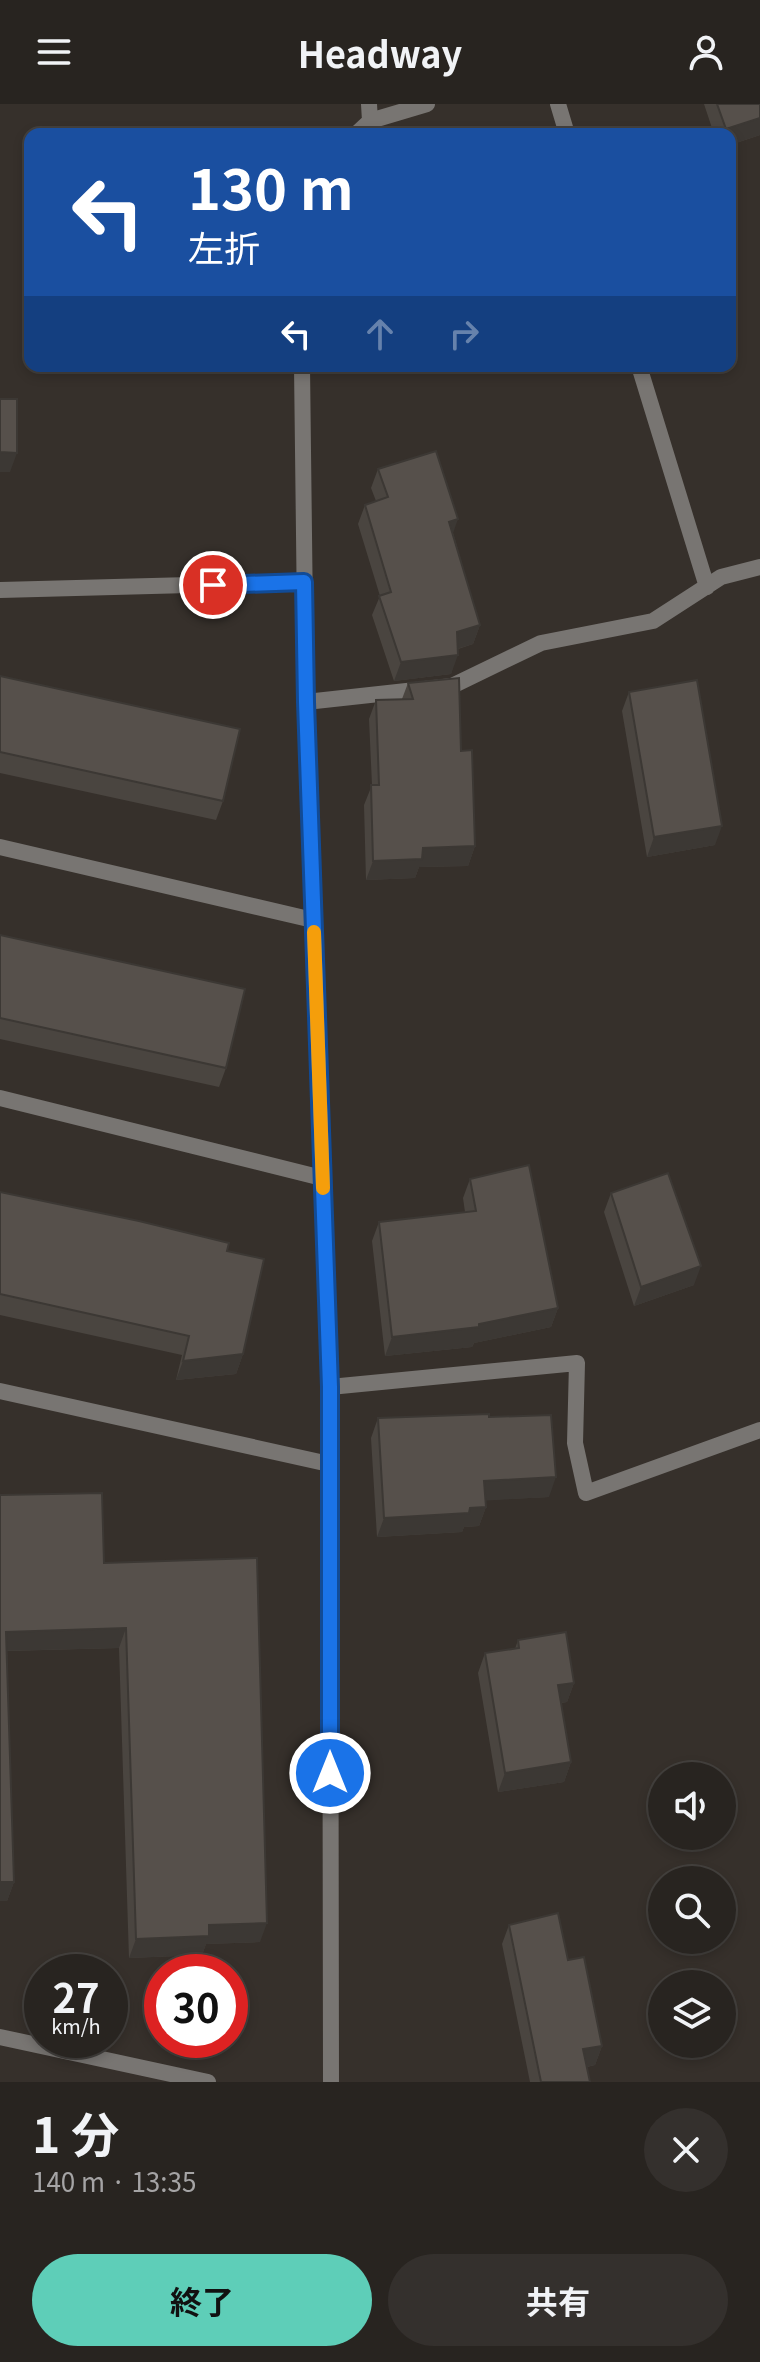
<!DOCTYPE html>
<html lang="ja">
<head>
<meta charset="utf-8">
<style>
	body { margin:0; font-family:Georgia,"Noto Sans JP",serif; background:#34302d; color:#f1f3f6; height:100vh; display:flex; flex-direction:column; font-size:30px; white-space:nowrap }
	* { box-sizing:border-box; margin:0 }
	p { font-size:26px; color:#a5a4a5 }
	.icon { flex:none; width:44px; height:44px; fill:none; stroke:currentColor; stroke-width:2; stroke-linecap:round; stroke-linejoin:round }
	.map { position:relative; height:1978px; overflow:hidden }
	.drawer { display:flex; flex-direction:column; background:#282420; flex:1 }
	.drawer>* { flex:none }
	.guide { position:absolute; left:24px; top:24px; width:712px; height:244px; border-radius:16px; box-shadow:0 4px 12px #0003,0 0 0 2px #44413e; background:#1a4fa0; color:#fff; overflow:hidden }
	.fabs { position:absolute; left:648px; top:1658px; display:grid; gap:16px }
	.fabs a { display:grid; place-items:center; width:88px; height:88px; border-radius:50%; background:#282420; box-shadow:0 4px 12px #0003,0 0 0 2px #44413e; font-size:40px }
	.speed { position:absolute; left:24px; top:1850px; display:flex; gap:16px; font-size:40px; font-weight:700; text-align:center }
	.speed>* { display:grid; place-content:center; width:104px; height:104px; border-radius:50%; background:#282420; box-shadow:0 4px 12px #0003,0 0 0 2px #44413e; line-height:1 }
	.speed small { font-size:20px; font-weight:400 }
	.speed .limit { border:12px solid #d22; background:#fff; color:#111 }
	.pin { position:absolute; display:grid; place-items:center; width:68px; height:68px; color:#fff; margin:-34px; border:4px solid #fff; border-radius:50%; box-shadow:0 2px 8px #0007 }
	.me { position:absolute; width:88px; margin:-44px; rotate:0deg; stroke-linejoin:round; filter:drop-shadow(0 0 6px #0008) }
	.turn { display:flex; align-items:center; gap:28px; height:168px; padding:0 32px; font-size:36px }
	.turn .icon { width:104px; height:104px; stroke-width:2.5 }
	.turn b { display:block; font-size:56px; line-height:68px }
	.lanes { display:flex; align-items:center; height:76px; padding:0 32px; background:#0003; justify-content:center; gap:40px; direction:ltr }
	.lanes .off { opacity:.35 }
	.round { display:grid; place-items:center; flex:none; width:84px; height:84px; border-radius:42px; background:#34302d }
	.headline { display:flex; align-items:center; justify-content:space-between; height:136px; padding:0 32px }
	h1 { font-size:48px; font-weight:700; line-height:60px }
	.button { display:flex; gap:16px; margin-top:auto; padding:16px 32px }
	.button a { flex:1; height:92px; border-radius:48px; background:#5eceb8; color:#111; font-size:32px; font-weight:700; line-height:92px; text-align:center }
	.button a+a { background:#34302d; color:#f1f3f6 }
	header { display:flex; justify-content:space-between; align-items:center; height:104px; padding:0 32px; background:#282420; font-size:36px; font-weight:700 }
	.map>svg:first-child { display:block }
	.lines { fill:none; stroke-linecap:round; stroke-linejoin:round }
	.street { stroke:#787572; stroke-width:16 }
	.wall { fill:#4a4540 }
	.shaded-wall { fill:#3c3834 }
	.building { fill:#56504b; stroke:#3c3834; stroke-width:2 }
	.route-casing { stroke:#114b97; stroke-width:20 }
	.route { stroke:#1a73e8; stroke-width:14 }
	.slow { stroke:#f59e0b; stroke-width:14 }
</style>
</head>
<body>
<header><svg class="icon" aria-label="menu" viewBox="0 0 24 24"><path d="M4 6h16M4 12h16M4 18h16"/></svg>Headway<svg class="icon" aria-label="person" viewBox="0 0 24 24"><circle cx="12" cy="8" r="4"/><path d="M4 21q1-7 8-7t8 7"/></svg></header>
<div class="map">
<svg width="760" height="1978" viewBox="0 0 760 1978">
	<rect width="100%" height="100%" fill="#36302b"/>
	<g class="lines">
		<path class="street" d="M369,0L370,17
			M558,0L567,30
			M356,30L370,17L427,0
			M302,262L306,598L330,1283L331,1978
			M639,262L707,483
			M0,486L304,478
			M306,598L452,582L541,539L653,517L721,473L760,463
			M0,743L313,816
			M0,994L322,1074
			M330,1283L577,1259L575,1339L586,1389L760,1326
			M0,1287L329,1360
			M0,1933L208,1978"/>
	</g>
	<path class="wall" d="M704,0H760V31L730,41V30H714Z
		M378,365L453,429L480,521L473,540L458,545L451,570L394,577L372,511L380,492L358,420L365,401L376,397L371,384Z
		M0,572L223,697L216,716L0,669Z
		M408,579L461,647L475,742L468,762L419,763L415,774L366,776L364,701L372,681L369,615L376,596L402,595Z
		M629,588L715,741L647,753L622,607Z
		M0,831L226,964L219,983L0,935Z
		M470,1075L558,1204L551,1223L474,1239L472,1243L385,1252L372,1137L379,1118L465,1108L463,1094Z
		M0,1088L227,1147L243,1250L236,1270L176,1276L182,1251L0,1211Z
		M611,1089L694,1181L634,1202L604,1108Z
		M489,1313L549,1393L485,1396L486,1403L479,1422L464,1423L462,1428L377,1433L371,1334L378,1314Z
		M0,1391L104,1459L260,1838L206,1840L202,1851L129,1854L119,1544L7,1547L14,1778L7,1797Z
		M518,1536L574,1579L567,1598L561,1599L571,1658L564,1678L498,1688L478,1569L485,1549L515,1545Z
		M509,1821L568,1856L602,1942L595,1961L587,1963L590,1978H530L502,1840Z"/>
	<path class="shaded-wall" d="M760,14V31L730,41V30H724L726,25Z
		M0,348L17,349L10,368H0Z
		M458,415L451,435L449,418Z
		M480,521L473,540L450,547L457,528Z
		M458,551L451,570L394,577L401,558Z
		M722,722L715,741L647,753L654,733Z
		M475,742L468,762L419,763L415,774L366,776L373,757L423,744Z
		M701,1162L694,1181L634,1202L641,1183Z
		M558,1204L551,1223L474,1239L472,1243L385,1252L392,1233L479,1220Z
		M243,1250L236,1270L176,1276L183,1257Z
		M556,1373L549,1393L477,1397L484,1377Z
		M486,1403L479,1422L464,1423L462,1428L377,1433L384,1414Z
		M126,1524L119,1544L0,1547L6,1528Z
		M574,1579L567,1598L551,1600L558,1581Z
		M571,1658L564,1678L498,1688L505,1669Z
		M0,1778H14L7,1797H0Z
		M267,1819L260,1838L206,1840L202,1851L129,1854L136,1835L209,1821Z
		M602,1942L595,1961L576,1965L583,1945Z"/>
	<path class="building" d="M717,0H760V14L726,25Z
		M0,295H17V349L0,348Z
		M436,347L458,415L449,418L480,521L457,528L458,551L401,558L379,492L391,488L365,401L388,393L378,365Z
		M0,572L240,625L223,697L0,648Z
		M459,574L461,647L472,646L475,742L423,744L422,755L373,757L371,681H379L376,596L413,595L408,579Z
		M697,576L722,722L654,733L629,588Z
		M0,831L245,885L226,964L0,914Z
		M529,1061L558,1204L479,1220V1223L392,1233L379,1118L476,1107L470,1075Z
		M668,1069L701,1162L641,1183L611,1089Z
		M0,1088L139,1117L229,1139L227,1147L264,1155L243,1250L183,1257L189,1232L0,1190Z
		M489,1310V1313L551,1311L556,1373L484,1377L486,1403L470,1404L469,1409L384,1414L378,1314Z
		M102,1389L104,1459L257,1454L267,1819L209,1821V1832L136,1835L126,1524L6,1528L14,1778H0V1391Z
		M566,1528L574,1579L558,1581L571,1658L505,1669L485,1549L519,1544L518,1536Z
		M558,1809L568,1856L584,1853L602,1942L583,1945L590,1978H541L509,1821Z"/>
	<g class="lines">
		<defs>
			<path id="route" d="M213,481L304,478L306,598L330,1283V1669"/>
		</defs>
		<use href="#route" class="route-casing"/>
		<use href="#route" class="route"/>
		<path class="slow" d="M314,828L323,1084"/>
	</g>
</svg>
<div class="fabs">
<a><svg class="icon" aria-label="sound" viewBox="0 0 24 24"><path d="M4 9h4l5-4v14l-5-4H4zM17 9q2 3 0 6"/></svg></a>
<a><svg class="icon" aria-label="search" viewBox="0 0 24 24"><circle cx="10" cy="10" r="6"/><path d="M15 15l6 6"/></svg></a>
<a><svg class="icon" aria-label="layers" viewBox="0 0 24 24"><path d="M12 4l9 5-9 5-9-5zM3 14l9 5 9-5"/></svg></a>
</div>
<div class="speed"><div>27<small>km/h</small></div><div class="limit">30</div></div>
<div class="pin" style="left:213px;top:481px;background:#d93025"><svg class="icon" aria-label="arrive" viewBox="0 0 24 24"><path d="M6 21V4h12l-3 4 3 4H6"/></svg></div>
<svg class="me" style="left:330px;top:1669px" viewBox="-20 -20 40 40"><circle r="17" fill="#1a73e8" stroke="#fff" stroke-width="3"/><path d="M0-11L8 9 0 5-8 9z" fill="#fff"/></svg>
<div class="guide">
<div class="turn"><svg class="icon" aria-label="left" viewBox="0 0 24 24"><path d="M17 20v-9H6M10 6l-5 5 5 5"/></svg><div><b>130 m</b>左折</div></div>
<div class="lanes"><svg class="icon" aria-label="left" viewBox="0 0 24 24"><path d="M17 20v-9H6M10 6l-5 5 5 5"/></svg><svg class="icon off" aria-label="ahead" viewBox="0 0 24 24"><path d="M12 20V5M6 11l6-6 6 6"/></svg><svg class="icon off" aria-label="right" viewBox="0 0 24 24"><path d="M7 20v-9h11M14 6l5 5-5 5"/></svg></div>
</div>
</div>
<section class="drawer">
<div class="headline"><div><h1>1 分</h1><p>140 m · 13:35</p></div><a class="round"><svg class="icon" aria-label="close" viewBox="0 0 24 24"><path d="M6 6l12 12M18 6L6 18"/></svg></a></div>
<div class="button"><a>終了</a><a>共有</a></div>
</section>
</body>
</html>
